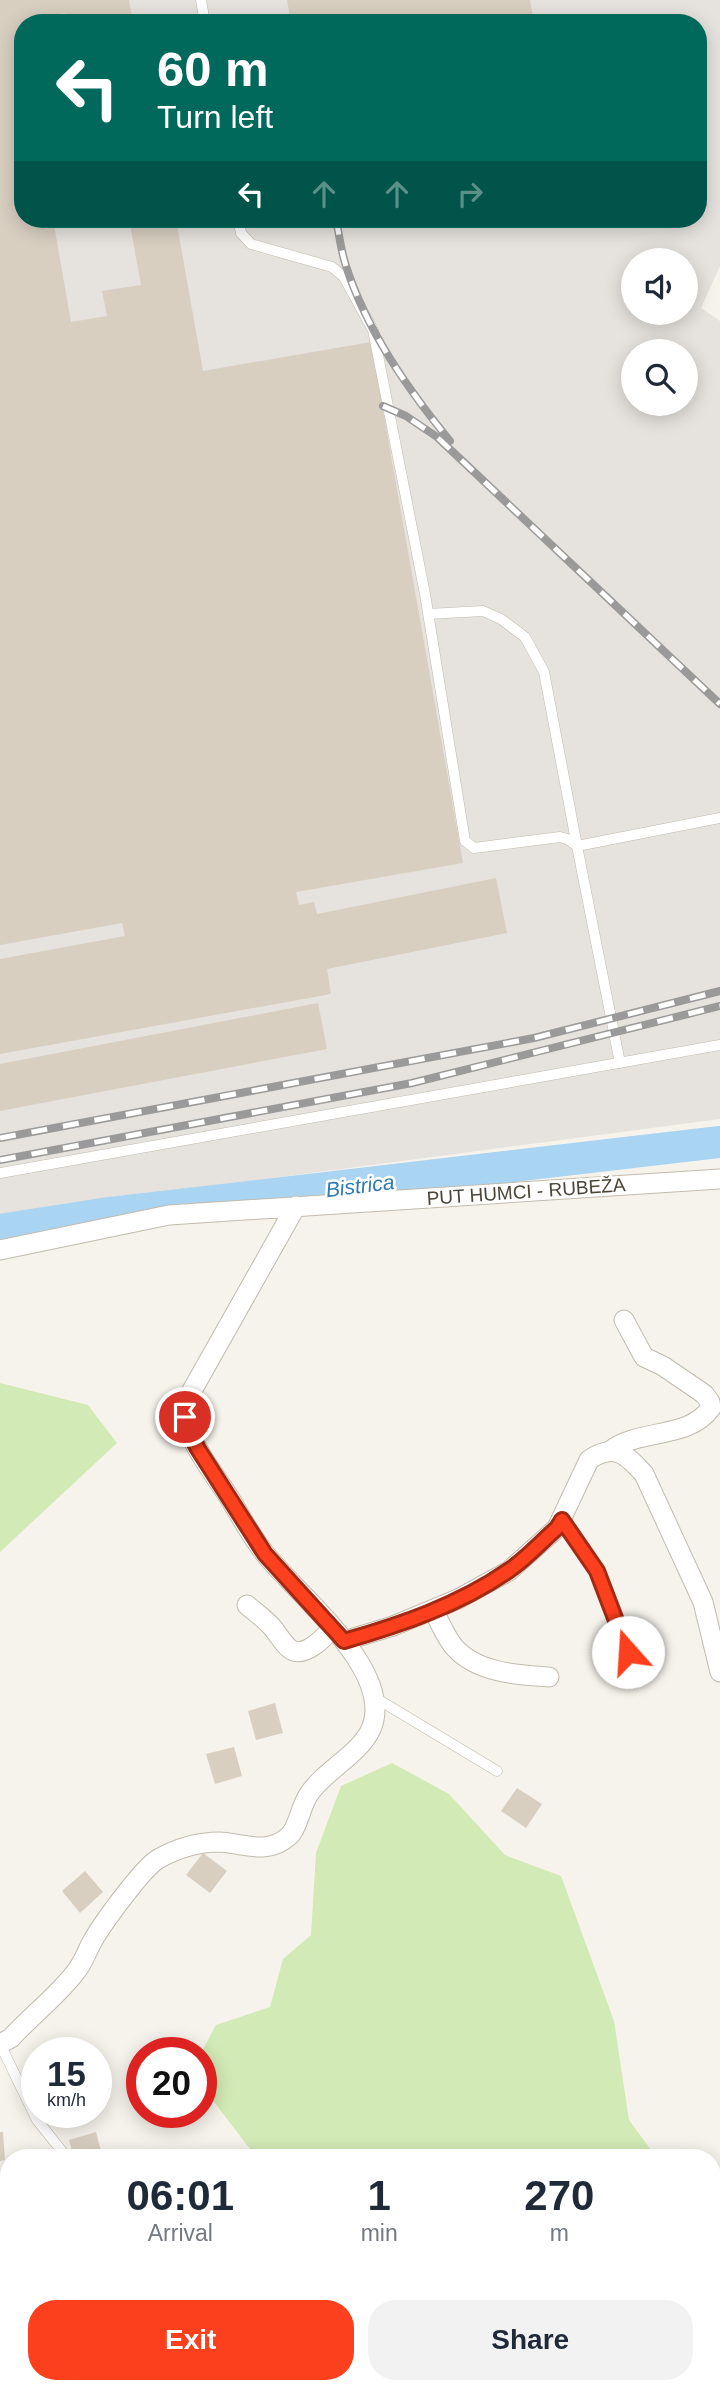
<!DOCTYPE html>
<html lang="en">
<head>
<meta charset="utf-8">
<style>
	body { margin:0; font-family:Arial,sans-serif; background:#f2f2f3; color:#1f2937; height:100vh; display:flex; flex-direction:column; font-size:26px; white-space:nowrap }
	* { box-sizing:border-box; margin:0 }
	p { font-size:23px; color:#747a83 }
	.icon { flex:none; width:38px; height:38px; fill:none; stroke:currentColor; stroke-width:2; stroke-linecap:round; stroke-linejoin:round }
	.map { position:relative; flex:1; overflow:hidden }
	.drawer { position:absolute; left:0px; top:2149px; width:721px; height:245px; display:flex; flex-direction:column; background:#fff; border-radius:28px 28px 0 0; box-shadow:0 4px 18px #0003 }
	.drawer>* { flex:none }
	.top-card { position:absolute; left:14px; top:14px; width:693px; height:214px; border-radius:28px; box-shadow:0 4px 18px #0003; background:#00695c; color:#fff; overflow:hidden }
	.buttons { position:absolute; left:621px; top:248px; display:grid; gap:14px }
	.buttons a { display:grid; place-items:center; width:77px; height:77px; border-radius:50%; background:#fff; box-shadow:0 4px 18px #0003; font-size:35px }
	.speed { position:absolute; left:21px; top:2037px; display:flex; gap:14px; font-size:35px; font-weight:700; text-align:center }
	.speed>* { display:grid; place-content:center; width:91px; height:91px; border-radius:50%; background:#fff; box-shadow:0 4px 18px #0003; line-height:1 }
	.speed small { font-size:18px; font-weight:400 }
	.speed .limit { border:10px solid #d22; background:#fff; color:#111 }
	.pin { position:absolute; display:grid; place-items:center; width:60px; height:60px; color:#fff; margin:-30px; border:4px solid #fff; border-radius:50%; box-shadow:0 2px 7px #0007 }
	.me { position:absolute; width:77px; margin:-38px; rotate:341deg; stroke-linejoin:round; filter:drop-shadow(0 0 5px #0008) }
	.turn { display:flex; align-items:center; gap:24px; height:147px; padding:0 28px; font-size:32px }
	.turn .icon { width:91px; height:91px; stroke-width:2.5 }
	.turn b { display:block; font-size:49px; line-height:60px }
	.lanes { display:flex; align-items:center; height:66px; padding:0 28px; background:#0003; justify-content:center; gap:35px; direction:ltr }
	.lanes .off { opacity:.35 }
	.eta { display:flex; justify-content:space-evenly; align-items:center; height:119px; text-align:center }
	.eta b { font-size:42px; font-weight:700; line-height:49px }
	.primary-button { display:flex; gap:14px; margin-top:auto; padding:14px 28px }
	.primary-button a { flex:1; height:80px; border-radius:28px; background:#fc3f1d; color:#fff; font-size:28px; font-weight:700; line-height:80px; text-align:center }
	.primary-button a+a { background:#f2f2f3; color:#1f2937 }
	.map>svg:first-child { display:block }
	.industrial { fill:#e6e2dd; fill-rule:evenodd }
	.green { fill:#d2eab5 }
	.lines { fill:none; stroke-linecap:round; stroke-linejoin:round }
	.river { stroke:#a9d4f2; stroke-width:32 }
	.building { fill:#d8cfc1 }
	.service-casing { stroke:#c2bbae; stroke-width:11 }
	.minor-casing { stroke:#c2bbae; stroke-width:21 }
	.service { stroke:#fff; stroke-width:10 }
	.minor { stroke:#fff; stroke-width:19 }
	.rail-casing { stroke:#9a9a9a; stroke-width:8 }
	.rail { stroke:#fff; stroke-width:5; stroke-dasharray:16; stroke-linecap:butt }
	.route-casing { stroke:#a42913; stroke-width:18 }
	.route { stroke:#fc3f1d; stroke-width:12 }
	.labels { text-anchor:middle; stroke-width:5; stroke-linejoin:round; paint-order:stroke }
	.street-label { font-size:19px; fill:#4b4439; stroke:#fff }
	.water-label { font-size:21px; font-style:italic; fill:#2e7ab2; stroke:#fff }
</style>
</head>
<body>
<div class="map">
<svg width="720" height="2394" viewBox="0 0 720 2394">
	<rect width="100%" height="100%" fill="#f6f3ec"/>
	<path class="industrial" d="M0,0H720V266L701,308L720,321V1119L0,1214ZM23,23H698V219H23ZM634,261H686V313H634ZM634,352H686V404H634Z"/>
	<path class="green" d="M0,1383L88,1405L117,1443L0,1552Z
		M392,1763L449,1794L505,1855L561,1876L614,2021L629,2120L657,2158H257L201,2085V2053L216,2025L270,2007L283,1959L311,1935L316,1853L341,1786Z
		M712,2230L720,2240C720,2281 720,2337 712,2375Z
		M0,2344L9,2362V2385H19L21,2394H0Z
		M319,2385H708L705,2394H365L349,2388Z"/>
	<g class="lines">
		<path class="river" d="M0,1230L102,1214L720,1142"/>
	</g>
	<path class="building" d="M0,0H129L133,23H66L65,13L28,19L29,23H23V219H53L71,322L107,316L102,291L141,285L129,219H176L203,371L371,342L463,863L296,892L299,905L314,902L317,914L496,878L507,933L327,969L331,994L0,1054V959L125,936L122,923L0,945Z
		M287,0H530L534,23H291Z
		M318,1003L327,1049L0,1111V1064Z
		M275,1703L283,1733L256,1740L248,1711Z
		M234,1747L242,1776L215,1784L206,1754Z
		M517,1788L542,1804L526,1828L501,1811Z
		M203,1853L227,1871L210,1893L186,1875Z
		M85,1871L103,1892L80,1913L62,1891Z
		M0,2132H3L5,2160L0,2161Z
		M96,2132L103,2158H74L69,2140Z"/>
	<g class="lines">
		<defs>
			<path id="service" d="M201,0L205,23
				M238,219L241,233L251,244L332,267L344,277L373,330L425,594L465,841L474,848L560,837L567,839L577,846L620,1063
				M428,614L483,611L501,619L525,637L544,672L577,846L720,818
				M0,1173L720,1045
				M562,1520L597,1571L621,1629L635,1675
				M374,1697L497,1771
				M0,2044L37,2120L61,2150"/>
			<path id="minor" d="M0,1250L169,1215L720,1179
				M610,1451C639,1428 688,1440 711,1408L710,1402L704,1394L663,1366L644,1357L624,1320
				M247,1605C255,1612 265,1619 272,1627C278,1634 283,1644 290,1649C304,1659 324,1638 332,1628
				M433,1610C440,1622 446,1638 455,1648C478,1673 518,1675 549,1677
				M344,1641L393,1626L458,1599L509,1571L557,1528L589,1460C614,1442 627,1455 644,1474L703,1602L720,1672
				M0,2044L11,2038C31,2016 56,1997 74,1974C83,1964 86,1953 92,1942C102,1924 142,1869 158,1859C176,1849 198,1842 219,1842C244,1843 267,1856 289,1836C298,1828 301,1805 309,1794C324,1771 360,1754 371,1729C396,1672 298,1595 266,1555C252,1538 241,1517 229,1497C215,1476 198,1454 188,1429C185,1421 185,1412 185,1403L296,1206"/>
		</defs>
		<use href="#service" class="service-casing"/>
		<use href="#minor" class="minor-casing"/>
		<use href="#service" class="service"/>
		<use href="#minor" class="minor"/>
		<defs>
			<path id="rail" d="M336,219C339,234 341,251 346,266C367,331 407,388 450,441
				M383,406L406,416L437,437L720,704
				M0,1138L534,1038L720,991
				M0,1160L412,1083L720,1006"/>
		</defs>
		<use href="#rail" class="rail-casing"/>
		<use href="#rail" class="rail"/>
	</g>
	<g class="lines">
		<defs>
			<path id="route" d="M185,1417L187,1428L198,1449L265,1554L344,1641C400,1625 459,1605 508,1571C526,1559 541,1542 557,1528L562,1520L597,1571L628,1652"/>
		</defs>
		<use href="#route" class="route-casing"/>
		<use href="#route" class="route"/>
	</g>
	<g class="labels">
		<g class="street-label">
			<text transform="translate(526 1191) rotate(-4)" y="7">PUT HUMCI - RUBEŽA</text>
		</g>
		<g class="water-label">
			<text transform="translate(360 1186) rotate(-7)" y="7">Bistrica</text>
		</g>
	</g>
</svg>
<div class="buttons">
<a><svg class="icon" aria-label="sound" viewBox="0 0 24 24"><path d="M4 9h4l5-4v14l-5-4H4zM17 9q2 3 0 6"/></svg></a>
<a><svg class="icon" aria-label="search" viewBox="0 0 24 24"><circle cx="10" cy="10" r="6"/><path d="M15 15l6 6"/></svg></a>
</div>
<div class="speed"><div>15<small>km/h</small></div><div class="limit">20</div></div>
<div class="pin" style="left:185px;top:1417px;background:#d93025"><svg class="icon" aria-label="arrive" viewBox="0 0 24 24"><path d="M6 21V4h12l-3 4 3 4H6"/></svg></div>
<svg class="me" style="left:628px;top:1652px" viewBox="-20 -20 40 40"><circle r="19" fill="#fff"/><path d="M0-13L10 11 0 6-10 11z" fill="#fc3f1d"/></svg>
<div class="top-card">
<div class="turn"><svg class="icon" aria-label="left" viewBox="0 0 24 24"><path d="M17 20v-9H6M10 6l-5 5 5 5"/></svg><div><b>60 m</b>Turn left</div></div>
<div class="lanes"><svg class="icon" aria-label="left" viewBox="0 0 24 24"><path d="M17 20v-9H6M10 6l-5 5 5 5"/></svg><svg class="icon off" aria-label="ahead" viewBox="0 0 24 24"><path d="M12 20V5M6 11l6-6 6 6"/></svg><svg class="icon off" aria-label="ahead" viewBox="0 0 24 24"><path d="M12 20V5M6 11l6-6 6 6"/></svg><svg class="icon off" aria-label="right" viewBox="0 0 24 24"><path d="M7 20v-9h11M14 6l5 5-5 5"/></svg></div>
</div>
<section class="drawer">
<div class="eta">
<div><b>06:01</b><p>Arrival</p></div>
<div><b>1</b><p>min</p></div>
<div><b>270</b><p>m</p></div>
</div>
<div class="primary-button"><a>Exit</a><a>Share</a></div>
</section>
</div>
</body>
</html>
